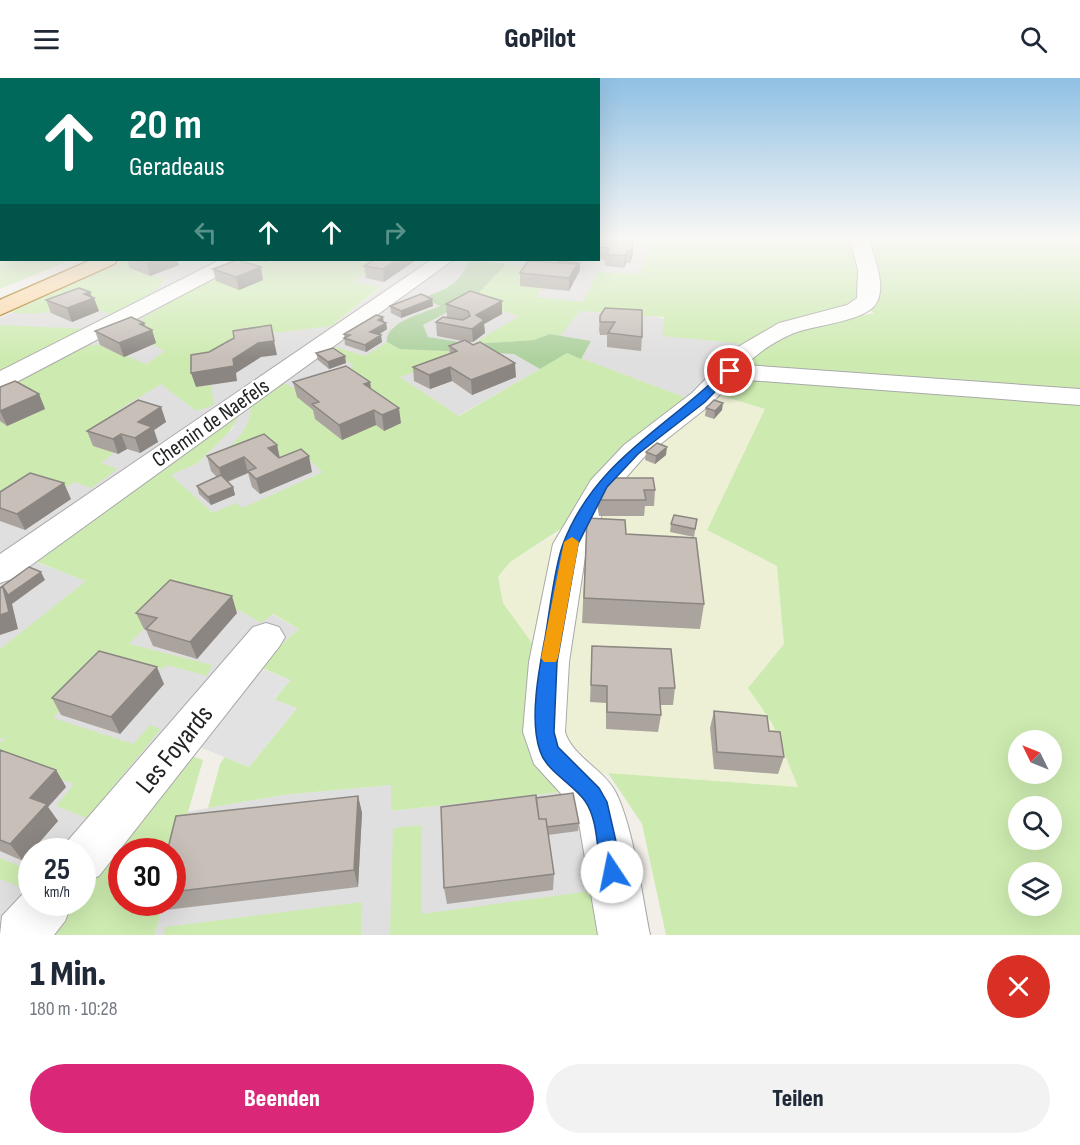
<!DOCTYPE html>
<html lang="de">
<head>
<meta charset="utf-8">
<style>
	body { margin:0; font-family:"Sofia Sans Condensed",sans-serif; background:#f2f2f3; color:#1f2937; height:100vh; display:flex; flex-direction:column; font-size:22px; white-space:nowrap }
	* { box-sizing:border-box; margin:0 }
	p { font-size:20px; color:#747a83 }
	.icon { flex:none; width:33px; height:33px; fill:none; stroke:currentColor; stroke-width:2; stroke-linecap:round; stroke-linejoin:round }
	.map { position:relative; height:857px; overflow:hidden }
	.sheet { display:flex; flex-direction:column; background:#fff; flex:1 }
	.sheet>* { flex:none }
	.guide { position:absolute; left:0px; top:0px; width:600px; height:183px; box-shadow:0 6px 24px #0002; background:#00695c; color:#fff; overflow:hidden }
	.needle { width:39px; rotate:313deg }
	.fabs { position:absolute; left:1008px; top:652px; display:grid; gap:12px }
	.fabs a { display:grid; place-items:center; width:54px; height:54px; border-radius:50%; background:#fff; box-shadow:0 6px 24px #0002; font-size:30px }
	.speed { position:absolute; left:18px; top:760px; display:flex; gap:12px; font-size:30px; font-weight:700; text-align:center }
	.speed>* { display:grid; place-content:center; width:78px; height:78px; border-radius:50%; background:#fff; box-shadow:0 6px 24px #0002; line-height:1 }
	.speed small { font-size:15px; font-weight:400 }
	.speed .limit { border:9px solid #d22; background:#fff; color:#111 }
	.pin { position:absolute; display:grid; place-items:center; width:51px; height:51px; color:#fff; margin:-26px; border:3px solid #fff; border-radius:50%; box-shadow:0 2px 6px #0007 }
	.me { position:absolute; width:66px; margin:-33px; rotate:349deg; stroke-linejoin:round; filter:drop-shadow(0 0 4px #0008) }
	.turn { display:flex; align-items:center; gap:21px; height:126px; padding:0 30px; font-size:27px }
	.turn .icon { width:78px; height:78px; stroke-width:2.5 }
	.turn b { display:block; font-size:42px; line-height:51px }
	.lanes { display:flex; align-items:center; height:57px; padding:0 30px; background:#0003; justify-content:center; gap:30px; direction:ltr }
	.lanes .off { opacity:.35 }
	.round { display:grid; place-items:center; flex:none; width:63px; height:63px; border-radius:32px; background:#f2f2f3 }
	.headline { display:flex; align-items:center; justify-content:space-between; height:102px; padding:0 30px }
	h1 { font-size:36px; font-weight:800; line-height:45px }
	.primary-button { display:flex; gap:12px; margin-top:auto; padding:12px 30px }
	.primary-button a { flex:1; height:69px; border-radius:36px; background:#db2777; color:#fff; font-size:24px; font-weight:800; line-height:69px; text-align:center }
	.primary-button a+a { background:#f2f2f3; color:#1f2937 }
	header { display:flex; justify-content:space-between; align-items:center; height:78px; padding:0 30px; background:#fff; font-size:27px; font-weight:800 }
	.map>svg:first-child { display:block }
	.residential { fill:#e0dfdf }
	.farmland { fill:#eef0d5 }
	.grass { fill:#cdebb0; fill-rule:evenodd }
	.forest { fill:#add19e }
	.parking { fill:#e2e2e2 }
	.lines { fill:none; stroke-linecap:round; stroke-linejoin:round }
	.minor-casing { stroke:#a9a9a9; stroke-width:2 }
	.major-casing { stroke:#a06b00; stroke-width:3 }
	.minor { fill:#fff; fill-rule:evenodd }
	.major { fill:#fcd6a4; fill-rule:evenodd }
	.wall { fill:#aba49e }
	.shaded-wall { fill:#8b8681 }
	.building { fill:#c7bfb8; stroke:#8b8681; stroke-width:1.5 }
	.route { fill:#1a73e8; stroke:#114b97; stroke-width:1.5 }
	.slow { fill:#f59e0b }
	.labels { text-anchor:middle; stroke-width:4.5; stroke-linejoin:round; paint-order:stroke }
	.street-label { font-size:22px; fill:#222; stroke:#fff }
	.near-street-label { font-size:27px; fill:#222; stroke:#fff }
</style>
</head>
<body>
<header><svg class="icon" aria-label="menu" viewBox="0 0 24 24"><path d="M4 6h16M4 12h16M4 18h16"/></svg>GoPilot<svg class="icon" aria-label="search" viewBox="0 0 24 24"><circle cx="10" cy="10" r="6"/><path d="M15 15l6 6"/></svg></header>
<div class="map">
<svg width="1080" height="857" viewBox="0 0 1080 857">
	<rect width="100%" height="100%" fill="#f2efe9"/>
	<path class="residential" d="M599,161H645L650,177L654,238L746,266L692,322L581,281L590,263L550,256L473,266L427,259L422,247L474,220L462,199L455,206L424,220L441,228L391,250L462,274L514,276L540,291L304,426L213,435L170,397L198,385L236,347L33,483L87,503L0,574V240L126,182H356L181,263L81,328L35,383L232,260L331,248L380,210L352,204L388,182H598Z
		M209,502L299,551L257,588L83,805L82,774H32V825L0,857V661L181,503L201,509Z
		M391,707L392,733L571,713L585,730L610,857H155L163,825H172L173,786L186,734L282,717Z"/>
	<path class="farmland" d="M702,312L765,331L707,452L777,488L784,566L748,610L772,645L799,709L608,695L571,713L535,569L503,525L498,499L510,484L556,457Z"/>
	<path class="grass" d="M0,161L2,182H70L0,211Z
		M645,161H856L862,217L852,227L746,266L663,258L664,239L580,233L560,258L550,256L534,262L473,266L519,238L469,223L506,186L531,189L541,210L536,219L583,224L597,194L641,196L644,178H650Z
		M861,161H1068L1080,168V317L755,290L750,286L751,280L780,259L808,248L874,235L870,232L873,222Z
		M126,182H155L131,190L165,201L148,220L114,237L89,229L84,223C59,232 38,239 11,234Z
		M255,182H388L353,204L380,209L331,248L233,260L237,266L196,309L211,307L214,327L196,333L161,306L115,334L135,341L94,368L114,375L101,385L118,391L91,410L75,404L55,416L0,435V343L7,348L45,331L4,312C26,299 74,265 99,267C103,267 137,283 146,286L165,273L153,267L156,265L139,243L222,193L241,184Z
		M0,247L88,251L0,296Z
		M387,264L401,271L468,274L400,299L459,338L567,275L692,322L567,447L510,484L498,499L503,525L535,569L571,713L391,733V707L282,717L208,730L220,686L225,679L249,689L297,630L274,622L290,602L257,588L299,551L273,536L261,545L241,533L178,516L129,566L212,587L207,598L167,587L163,591L157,589L148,599L106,586L53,640L133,666L150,647L161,651L87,740L56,728L74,706L0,680V665L7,658L0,661V571L86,503L32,482L233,333L238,339L229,354L198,385L171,397L213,435L236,425L242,430L323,394L301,375L280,383L212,384C233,365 251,355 251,325L279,303L294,310L354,288L331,272L335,269L365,278Z
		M764,302L1080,323V857H666L642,746L608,695L798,709L772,645L748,610L784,566L777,488L707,452L765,331L716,316L732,305ZM1018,663H1052V696H1018ZM1018,729H1052V762H1018ZM1018,795H1052V828H1018Z
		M186,676L203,682L173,786L172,774H122V825H163L155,857H45L67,825H82L83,805Z
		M422,747V836L590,813L598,857H390L393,750Z
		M0,780L31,793V808L28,812L0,801Z
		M362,824L361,857H164L165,849Z"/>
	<path class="forest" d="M469,182L506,186L474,220L423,247L428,259L473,266L534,262L550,256L591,263L581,281L567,275L540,291L514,276L400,271L387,264C385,244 424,235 440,228L423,220C447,210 459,208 469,182Z"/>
	<path class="parking" d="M262,591L291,602L274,621L297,630L249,689L195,667Z"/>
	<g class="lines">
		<defs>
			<path id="minor" d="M850,161H868C874,178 886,206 877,224C868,243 816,247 797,254C780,260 758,274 746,287L1080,311V327L734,301L710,327L644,379L615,412L587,466L569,584L565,654C572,678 603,691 615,713C633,747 642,817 650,857H598L577,733L534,686L523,654L529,584L553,466L591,402L624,367L692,315L736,270L779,245L847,227L857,220L858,192Z
				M220,182H244L241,186L9,308L0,311V293Z
				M431,182H453L12,501L0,505V476Z
				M266,545L279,549L285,559L279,569L99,798L82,805V774H61L65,766L253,549Z
				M32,806V825H72L65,843L54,857H0L2,838Z"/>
			<path id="major" d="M91,182H117L114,186L0,237V222Z"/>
		</defs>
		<use href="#minor" class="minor-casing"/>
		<use href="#major" class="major-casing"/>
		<use href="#minor" class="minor"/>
		<use href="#major" class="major"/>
	</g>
	<path class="wall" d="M598,161H619L617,163L633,164V176L630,185H626L624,190L605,188V182L598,181Z
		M127,182H177L179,187L150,198L130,190Z
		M253,182H270L266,184Z
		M374,182H416L384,204L366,200L364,188Z
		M580,185V192L569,213L520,208V195Z
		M213,191L263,202L239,212L216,203Z
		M90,214L99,233L72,244L51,235L46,222Z
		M432,221L433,228L401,240L391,235L390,228Z
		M502,223V236L484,246L485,255L473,264H468L516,299L472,317L452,303L430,311L414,303L413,289L450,275L449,268L462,263L437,258L436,244L447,239L446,226Z
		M605,230L642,259L641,273L607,269V257H600L599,252L600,238Z
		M384,244L386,245L387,251L379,257L382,264L366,274L345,267L344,256Z
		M145,249L152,252L156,265L124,279L100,267L95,253Z
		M316,275L346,285L329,291L318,282Z
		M293,304H370L371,311L401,345L384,353L376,347L342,362L315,341L313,332L297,319Z
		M0,309L39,316L45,331L7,348L0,343Z
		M161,329L166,344L154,352L158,364L140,375L127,371L118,376L93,368L87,353Z
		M706,330L722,332L714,341L705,338Z
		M277,367L280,380L312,394L260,416L252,409L248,395L228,404L233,409L235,417L211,427L199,416L197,408L217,399L211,393L207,378Z
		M646,374L666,377L655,386L645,382Z
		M605,400L655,412L654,428H645L644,438H599L597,426L598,410H604Z
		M0,414L71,421L25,452L0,443Z
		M587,440L626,456L704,526L700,551L582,545Z
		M697,441L694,459L670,454L671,446Z
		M136,535H237L197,581L153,568L146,552L144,551Z
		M592,568L675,610L673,627H660L661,637L658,654L606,651V625L590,624Z
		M164,606L120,656L61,637L52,620Z
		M714,633L769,653L784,679L778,696L714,691L710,650Z
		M0,672L56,692L66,709L48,729L58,743L23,783L0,773Z
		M358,718L362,735L358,809L166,832L162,825H172V774Z
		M536,720L579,745L578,753L548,757L554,796L553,812L447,826L444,810Z"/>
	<path class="shaded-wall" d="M633,164V176L630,185L631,173Z
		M627,173L626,185L624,190L625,178Z
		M157,182H177L179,187L150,198L147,185Z
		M397,182H416L384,204L383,191Z
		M580,185V192L569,213V200L577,186Z
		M261,189L263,202L239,212L236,199Z
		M90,214L92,221L94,220L99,233L72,244L67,230L84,216Z
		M432,221L433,228L401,240V233Z
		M502,223V236L484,246L485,255L473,264L472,251L476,237Z
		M383,239L384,246L386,245L387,251L371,261L370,254L378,242Z
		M144,245L147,254L152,252L156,265L124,279L119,265L140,246Z
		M381,257L382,264L366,274L365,267Z
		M274,263L277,277L261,279L236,295L237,303L196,309L191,295L233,281L258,265Z
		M345,278L346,285L329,291L328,284Z
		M515,285L516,299L472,317L471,302Z
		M450,289L452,303L430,311L429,297Z
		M370,304L372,319L364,306Z
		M39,316L45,331L7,348L0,333Z
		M723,325L722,332L714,341L715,333Z
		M161,329L166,344L154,352L158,364L140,375L135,360L138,344Z
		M399,330L401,345L384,353L382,337Z
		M374,332L376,347L342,362L339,347Z
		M121,356L127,371L118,376L113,361Z
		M277,367L280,382L268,370Z
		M667,369L666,377L655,386L656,378Z
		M309,378L312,394L260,416L256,401Z
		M244,379L248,395L223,405L219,390Z
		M64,405L71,421L25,452L17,436Z
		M233,409L235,417L211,427L208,419Z
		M41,494L45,502L12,526L18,551L0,557V537L3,509Z
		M232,518L237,535L197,581L190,564Z
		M157,589L164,606L120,656L111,639Z
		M56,692L66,709L48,729L58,743L23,783L10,766L30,720Z
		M358,718L362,735L358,809L354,792Z"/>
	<path class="building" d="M598,162L633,164L631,173H627L625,178L606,176L609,170L598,169Z
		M136,182H157L147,185Z
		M237,182L261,189L236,199L213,191Z
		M374,182H397L383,191L364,188Z
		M528,183L577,186L569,200L520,195Z
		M559,183L580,185L577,192V186L558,184Z
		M79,210L90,214L84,216L94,220L67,230L46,222Z
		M470,213L502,223L476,237L484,242L472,251L436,244L443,239L463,242L470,238L468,233L446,226Z
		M421,216L432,221L401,233L390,228Z
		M605,230L642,232V259L608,255L615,244H600V238Z
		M376,237L383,239L378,242L386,245L370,254L381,257L365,267L344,260L350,257L344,256Z
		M131,239L144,245L140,246L152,252L119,265L95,253Z
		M271,247L274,263L258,265L233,281L234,288L191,295V277L209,274L234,260L233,253Z
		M465,262L473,267L480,264L515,285L471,302L450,289L429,297L413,289L457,273L449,268Z
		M333,270L345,278L328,284L316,275Z
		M346,288L370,304L364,306L399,330L382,337L374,332L339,347L312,326L319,324L293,304Z
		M15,303L39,316L0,333V309Z
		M138,322L161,329L138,344L152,349L135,360L121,356L113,361L87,353Z
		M714,322L723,325L715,333L706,330Z
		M264,356L277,367L268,370L279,380L301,371L309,378L256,401L248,393L256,390L244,379L219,390L207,378Z
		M657,365L667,369L656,378L646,374Z
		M30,395L64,405L17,436L0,430V414Z
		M221,397L233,409L208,419L197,408Z
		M605,400H653L655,412H644L646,422H600L598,410H606Z
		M674,437L697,441L695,451L671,446Z
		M587,440L625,442L626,456L696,460L704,526L584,520Z
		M29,489L41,494L8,517L3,509L0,510Z
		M170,502L232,518L190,564L146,551L157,540L136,535Z
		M3,509L9,534L0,537V510Z
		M592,568L671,571L675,610H659L661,637L607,634V608L591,607Z
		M99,573L157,589L111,639L52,620Z
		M714,633L767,638L769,653L780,654L784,679L717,674Z
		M0,672L56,692L30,720L47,726L10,766L0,762Z
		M573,715L579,745L547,749L546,741H539L536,720Z
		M536,717L539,741H546L554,796L444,810L441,729Z
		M358,718L354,792L172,814V774H167L176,738Z"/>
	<linearGradient id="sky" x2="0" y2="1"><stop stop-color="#8fc0e4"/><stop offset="0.57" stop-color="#f9f8f5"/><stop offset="1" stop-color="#f9f8f5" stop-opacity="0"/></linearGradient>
	<rect width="1080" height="281" fill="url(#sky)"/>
	<path class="route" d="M726,291L735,293L705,324L638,376L607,409L578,466L557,584L554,654L558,669L599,710L607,724L623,794L619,801L612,804L604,801L601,794C597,773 598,741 585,723C573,706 546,693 540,673C529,642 539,591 545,560C550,532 554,491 563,466C595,382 667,350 726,291Z"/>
	<path class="slow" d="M572,459L579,464L558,580L556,584H544L541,580L564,464Z"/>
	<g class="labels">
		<g class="street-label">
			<text transform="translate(210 344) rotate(-35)" y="8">Chemin de Naefels</text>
		</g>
		<g class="near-street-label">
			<text transform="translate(174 671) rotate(-51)" y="9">Les Foyards</text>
		</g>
	</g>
</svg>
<div class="fabs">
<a><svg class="needle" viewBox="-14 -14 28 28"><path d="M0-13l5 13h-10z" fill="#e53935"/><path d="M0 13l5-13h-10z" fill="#747a83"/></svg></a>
<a><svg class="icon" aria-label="search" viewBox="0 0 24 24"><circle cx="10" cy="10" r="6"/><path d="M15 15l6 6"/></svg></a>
<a><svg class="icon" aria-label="layers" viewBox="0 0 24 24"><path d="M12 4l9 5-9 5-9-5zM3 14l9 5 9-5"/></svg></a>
</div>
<div class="speed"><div>25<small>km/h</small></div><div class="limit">30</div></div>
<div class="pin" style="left:730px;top:293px;background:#d93025"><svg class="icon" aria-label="arrive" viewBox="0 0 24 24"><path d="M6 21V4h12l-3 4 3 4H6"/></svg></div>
<svg class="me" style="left:612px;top:794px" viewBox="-20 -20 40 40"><circle r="19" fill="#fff"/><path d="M0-13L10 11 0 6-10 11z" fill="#1a73e8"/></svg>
<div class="guide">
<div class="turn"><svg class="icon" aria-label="ahead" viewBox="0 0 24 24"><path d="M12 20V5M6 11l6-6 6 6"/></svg><div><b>20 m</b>Geradeaus</div></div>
<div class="lanes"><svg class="icon off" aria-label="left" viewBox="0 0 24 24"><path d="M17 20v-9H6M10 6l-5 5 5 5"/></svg><svg class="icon" aria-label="ahead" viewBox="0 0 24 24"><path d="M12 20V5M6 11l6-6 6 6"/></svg><svg class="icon" aria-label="ahead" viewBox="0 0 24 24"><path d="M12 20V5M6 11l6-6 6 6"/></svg><svg class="icon off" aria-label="right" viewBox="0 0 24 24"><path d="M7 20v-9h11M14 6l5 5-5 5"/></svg></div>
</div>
</div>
<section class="sheet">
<div class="headline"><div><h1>1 Min.</h1><p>180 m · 10:28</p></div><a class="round" style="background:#d93025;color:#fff"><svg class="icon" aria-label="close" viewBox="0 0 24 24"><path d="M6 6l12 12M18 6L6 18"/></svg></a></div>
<div class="primary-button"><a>Beenden</a><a>Teilen</a></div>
</section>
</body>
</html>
